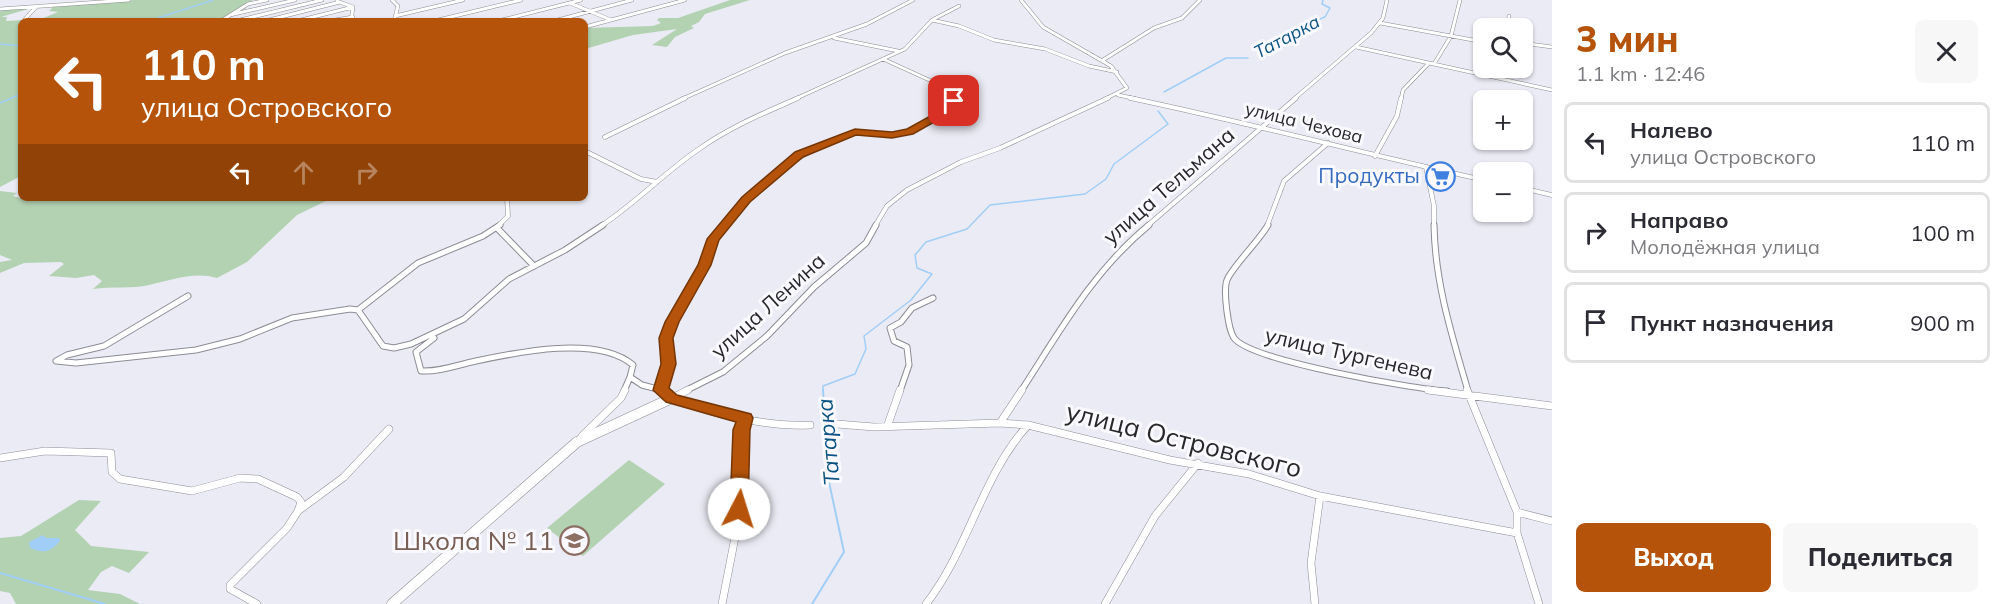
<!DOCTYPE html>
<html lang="ru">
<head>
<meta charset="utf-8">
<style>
	body { margin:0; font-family:Mulish,sans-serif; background:#f7f7f7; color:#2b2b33; height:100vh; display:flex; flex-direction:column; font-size:22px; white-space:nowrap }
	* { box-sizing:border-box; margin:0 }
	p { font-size:20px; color:#7c7c81 }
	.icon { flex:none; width:33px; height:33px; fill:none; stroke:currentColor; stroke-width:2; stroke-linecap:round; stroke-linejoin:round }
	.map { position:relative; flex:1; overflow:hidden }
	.sheet { display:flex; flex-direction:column; background:#fff; width:450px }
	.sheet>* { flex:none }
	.banner { position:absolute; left:18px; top:18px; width:570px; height:183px; border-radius:9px; box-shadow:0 2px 4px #0004; background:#b45309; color:#fff; overflow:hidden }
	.controls { position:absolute; left:1473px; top:18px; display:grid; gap:12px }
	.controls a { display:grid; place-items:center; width:60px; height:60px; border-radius:9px; background:#fff; box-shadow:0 2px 4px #0004; font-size:30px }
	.pin { position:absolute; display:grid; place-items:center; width:51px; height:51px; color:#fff; margin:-26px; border-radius:12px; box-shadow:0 3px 9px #0006 }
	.me { position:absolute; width:66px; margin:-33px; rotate:5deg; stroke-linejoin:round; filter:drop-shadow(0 0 4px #0008) }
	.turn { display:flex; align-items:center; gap:21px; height:126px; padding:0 24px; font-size:27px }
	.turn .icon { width:78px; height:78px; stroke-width:2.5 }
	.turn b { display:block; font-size:42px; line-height:51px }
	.lanes { display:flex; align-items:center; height:57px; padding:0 24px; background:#0003; justify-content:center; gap:30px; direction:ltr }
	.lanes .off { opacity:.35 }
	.round { display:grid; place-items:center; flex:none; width:63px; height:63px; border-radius:9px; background:#f7f7f7 }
	.head { display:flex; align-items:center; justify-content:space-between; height:102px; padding:0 24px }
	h1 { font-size:36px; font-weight:800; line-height:45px; color:#b45309 }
	.button { display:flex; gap:12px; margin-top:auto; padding:12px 24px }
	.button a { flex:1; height:69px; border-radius:9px; background:#b45309; color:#fff; font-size:24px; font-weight:800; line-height:69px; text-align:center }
	.button a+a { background:#f7f7f7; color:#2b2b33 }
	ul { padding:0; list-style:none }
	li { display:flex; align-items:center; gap:18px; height:81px; margin:0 12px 9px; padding:0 12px; border:3px solid #e1e1e2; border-radius:9px }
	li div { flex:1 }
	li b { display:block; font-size:22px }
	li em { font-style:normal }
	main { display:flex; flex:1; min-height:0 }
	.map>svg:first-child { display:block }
	.green { fill:#b3d2b2 }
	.water { fill:#a1cef6 }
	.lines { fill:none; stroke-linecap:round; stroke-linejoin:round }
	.stream-far1 { stroke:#a1cef6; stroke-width:1.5 }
	.stream { stroke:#a1cef6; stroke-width:2 }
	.street-far3-casing { stroke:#8c8c95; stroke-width:4 }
	.street-far2-casing { stroke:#8c8c95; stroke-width:5 }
	.street-far1-casing { stroke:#8c8c95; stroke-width:7 }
	.street-casing { stroke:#8c8c95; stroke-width:8 }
	.secondary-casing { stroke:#8c8c95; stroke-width:11 }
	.street-far3 { stroke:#fff; stroke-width:3 }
	.street-far2 { stroke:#fff; stroke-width:4 }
	.street-far1 { stroke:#fff; stroke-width:5 }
	.street { stroke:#fff; stroke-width:7 }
	.secondary { stroke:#fff; stroke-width:10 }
	.route { fill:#b45309; stroke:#753606; stroke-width:1.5 }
	.labels { text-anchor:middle; stroke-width:6; stroke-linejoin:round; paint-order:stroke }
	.far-water-label { font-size:18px; font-style:italic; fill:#0b5383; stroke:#f9f9ff }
	.far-street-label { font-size:18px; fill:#28282b; stroke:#f9f9ff }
	.shop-label { font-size:21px; fill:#366cbe; stroke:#f9f9ff; text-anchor:end }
	.street-label { font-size:21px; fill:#28282b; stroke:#f9f9ff }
	.water-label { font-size:22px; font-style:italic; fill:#0b5383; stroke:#f9f9ff }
	.near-street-label { font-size:26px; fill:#28282b; stroke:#f9f9ff }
	.near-education-label { font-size:26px; fill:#785e54; stroke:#f9f9ff; text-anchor:end }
</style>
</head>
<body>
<main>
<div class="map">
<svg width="1552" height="604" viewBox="0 0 1552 604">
	<rect width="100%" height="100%" fill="#ebebf5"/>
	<path class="green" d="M134,0H253L244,5L246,8L220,21H21V176L0,187V9L35,7L1,17H7L6,21L41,19L58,12L49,11L54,6Z
		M730,0H750L705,14L699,22L691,26L694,28L675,37L667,47L652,45L677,29L633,35L585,49V28L653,26L661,23L657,20L659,18H678Z
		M0,191L17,193L13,196L21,198H332L297,215L247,262L217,278C195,271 171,280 149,285C132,289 111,286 93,289L102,281L94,275L76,278L49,276L64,264L61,262L24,263L0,273V262L12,260L0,255Z
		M629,460L665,484L583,556L547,528Z
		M79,500L101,501L75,530L91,546L149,552L129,573L112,566L101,572L88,590L120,594L140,604H16L10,593L0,591V538L21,536Z"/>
	<path class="water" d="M43,535L46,538H59L60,541C51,552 43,554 30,548L29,542Z"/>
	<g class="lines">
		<path class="stream-far1" d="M149,21L213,0
			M0,44L21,46
			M1260,51L1266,45L1280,41L1282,37L1313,26L1312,22L1325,17L1330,8L1322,4L1323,0
			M1164,92L1226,58H1248
			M0,103L21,94
			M823,391V386L855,374L866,349L864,336L911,300L932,274L917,268L915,255L926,242L967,229L990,205L1085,194L1106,179L1114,164L1168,124L1158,111"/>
		<path class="stream" d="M0,573L105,604
			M812,604L844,552L829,482L823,390"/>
		<defs>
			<path id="street-far3" d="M392,0L398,6L394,21
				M1021,0L1043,27L1111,66L1127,88L1105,99
				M337,1L353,7L351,21
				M570,3L611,20
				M0,9L129,0
				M230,15L295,0
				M395,16L463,0
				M25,19L37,6
				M932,20L959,6
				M221,21L248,4L267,0
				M236,21L322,0
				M265,21L340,2
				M297,21L353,7
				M329,21L353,17
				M434,21L521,0
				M498,21L581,0
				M554,21L632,0
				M1380,23L1484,42
				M585,27L685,0
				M1507,28L1509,16
				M834,38L898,51
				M1522,43L1552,47
				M1356,47L1552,90
				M883,59L949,89L952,99
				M1103,60L1154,28L1182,18L1200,0
				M1434,64L1451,36L1460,0
				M1495,77L1497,68
				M1118,95L1137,99
				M682,99L785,53L867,24L913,0
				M795,99L905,49L932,20L959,26L994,40L1045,49L1089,66L1117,72
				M1294,99L1371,33L1383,18L1387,0
				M1401,99L1403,90L1429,63"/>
			<path id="street-far2" d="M1130,98C1249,123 1366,154 1484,180
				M605,137L685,98
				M585,151L641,179L657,182
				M1375,156L1397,116L1401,98
				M1426,167L1434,206V226
				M1522,188L1552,195
				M498,226L508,216L507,198
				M601,226C636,203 665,172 699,149C730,127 764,113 798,98
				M724,226C760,184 798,150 852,133C865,129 880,136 893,135C915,133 933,118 951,107L952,98
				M875,226L887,206L907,190L961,162L1000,148L1108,98
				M1147,226L1296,98
				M1267,226L1284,181L1328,143"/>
			<path id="street-far1" d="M1268,225C1259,241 1232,267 1227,280C1223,291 1228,329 1234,338C1251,361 1414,389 1447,391
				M1434,225C1435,283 1452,336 1468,391
				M498,229L534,266
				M188,296L104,346L67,355L56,361L76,363L196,350L240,339L292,318L350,309L358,310L383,346L394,348L411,344L464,319L509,279L565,250L603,225
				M358,310L418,263L483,236L500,225
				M434,338L416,352L421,371C440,372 457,365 476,361C518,352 598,335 633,365L630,377L642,385L661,390
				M624,391L630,377
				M663,391L661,390L668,364L666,338L672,322L704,265L713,239L725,225
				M685,391L723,372L767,336L814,287L866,243L876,225
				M900,391L909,365L907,347L894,341L890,328L901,322L912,308L933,298
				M1021,391C1060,331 1093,271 1149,225"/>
			<path id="street" d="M661,390C698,413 766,427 810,425
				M1428,390L1552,406
				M1467,390L1517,512V533L1539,604
				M672,398L688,390
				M1000,423L1022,390
				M837,424L874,427L1000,423L1028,425L1170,460L1249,474L1320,496L1517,533
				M887,427L900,390
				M582,436L621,398L625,390
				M0,458L45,451L111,453L112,472L120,479L192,491L240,478L258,479L297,497L301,502L298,511
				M1517,512L1552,521
				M257,604L230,589V585L287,528L298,511L344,477L389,429
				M722,604L739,517L742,435L745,418
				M926,604C969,549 981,477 1028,425
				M1105,604L1155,516L1198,463
				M1315,604L1311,563L1320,496"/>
			<path id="secondary" d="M392,604L577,442L672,398"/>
		</defs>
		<use href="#street-far3" class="street-far3-casing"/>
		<use href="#street-far2" class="street-far2-casing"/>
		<use href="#street-far1" class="street-far1-casing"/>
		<use href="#street" class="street-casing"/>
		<use href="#secondary" class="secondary-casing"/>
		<use href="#street-far3" class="street-far3"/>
		<use href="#street-far2" class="street-far2"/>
		<use href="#street-far1" class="street-far1"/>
		<use href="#street" class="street"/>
		<use href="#secondary" class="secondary"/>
	</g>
	<path class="route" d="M950,99L958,101L952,112L913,134L892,138L856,135L803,157L750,202L719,240L711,265L679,322L673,338L676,364L669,388L677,395L751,414L753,418L750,430L748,509L746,514L739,516L733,514L730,509L733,430L736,422L666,402L653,390L661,364L659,338L665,322L698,265L707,239L742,197L795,152L855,129L892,132L907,129L945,108Z"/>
	<defs>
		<symbol id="supermarket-ring" viewBox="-11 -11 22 22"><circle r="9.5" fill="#f9f9ff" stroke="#3f7fe0" stroke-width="1.5"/><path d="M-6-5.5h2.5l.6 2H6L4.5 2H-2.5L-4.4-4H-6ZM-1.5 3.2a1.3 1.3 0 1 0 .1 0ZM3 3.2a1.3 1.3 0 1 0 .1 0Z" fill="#3f7fe0"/></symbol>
		<symbol id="school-ring" viewBox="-11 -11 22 22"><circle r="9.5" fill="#f9f9ff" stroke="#8d6e63" stroke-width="1.5"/><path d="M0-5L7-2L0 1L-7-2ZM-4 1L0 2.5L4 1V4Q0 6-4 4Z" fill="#8d6e63"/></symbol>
	</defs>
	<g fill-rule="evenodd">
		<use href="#supermarket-ring" x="1424" y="160" width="33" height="33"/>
		<use href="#school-ring" x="558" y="524" width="33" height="33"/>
	</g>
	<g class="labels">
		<g class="far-water-label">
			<text transform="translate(1287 37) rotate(-28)" y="6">Татарка</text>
		</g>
		<g class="far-street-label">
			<text transform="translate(1304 123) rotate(14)" y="6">улица Чехова</text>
		</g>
		<g class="shop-label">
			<text x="1420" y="183">Продукты</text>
		</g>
		<g class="street-label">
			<text transform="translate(1169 186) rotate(-41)" y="7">улица Тельмана</text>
			<text transform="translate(768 306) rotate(-42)" y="7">улица Ленина</text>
			<text transform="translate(1349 354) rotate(13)" y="7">улица Тургенева</text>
		</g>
		<g class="water-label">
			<text transform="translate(828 442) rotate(-95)" y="8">Татарка</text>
		</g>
		<g class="near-street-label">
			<text transform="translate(1184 440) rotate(14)" y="9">улица Островского</text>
		</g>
		<g class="near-education-label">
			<text x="554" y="550">Школа № 11</text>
		</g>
	</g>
</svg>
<div class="controls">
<a><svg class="icon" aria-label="search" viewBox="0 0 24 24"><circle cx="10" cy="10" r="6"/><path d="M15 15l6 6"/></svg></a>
<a>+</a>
<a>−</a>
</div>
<div class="pin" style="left:954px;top:101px;background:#d93025"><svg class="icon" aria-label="arrive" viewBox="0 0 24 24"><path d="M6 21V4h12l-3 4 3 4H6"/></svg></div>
<svg class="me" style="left:739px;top:509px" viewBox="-20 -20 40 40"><circle r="19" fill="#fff"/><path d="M0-13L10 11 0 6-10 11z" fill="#b45309"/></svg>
<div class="banner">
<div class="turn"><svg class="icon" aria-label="left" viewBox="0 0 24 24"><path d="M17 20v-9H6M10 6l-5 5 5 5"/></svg><div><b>110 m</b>улица Островского</div></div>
<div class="lanes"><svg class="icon" aria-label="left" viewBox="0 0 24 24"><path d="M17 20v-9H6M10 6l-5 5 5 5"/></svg><svg class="icon off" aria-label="ahead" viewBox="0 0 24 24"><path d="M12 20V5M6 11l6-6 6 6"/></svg><svg class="icon off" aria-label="right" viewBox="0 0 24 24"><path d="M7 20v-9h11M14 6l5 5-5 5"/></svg></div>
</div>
</div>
<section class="sheet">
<div class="head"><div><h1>3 мин</h1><p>1.1 km · 12:46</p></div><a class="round"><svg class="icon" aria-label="close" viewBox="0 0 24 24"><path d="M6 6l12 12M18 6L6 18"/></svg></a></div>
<ul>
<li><svg class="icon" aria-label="left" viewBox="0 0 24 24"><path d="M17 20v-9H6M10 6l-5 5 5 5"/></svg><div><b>Налево</b><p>улица Островского</p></div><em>110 m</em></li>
<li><svg class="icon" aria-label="right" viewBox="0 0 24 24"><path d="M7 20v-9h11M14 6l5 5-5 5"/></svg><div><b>Направо</b><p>Молодёжная улица</p></div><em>100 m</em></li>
<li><svg class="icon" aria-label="arrive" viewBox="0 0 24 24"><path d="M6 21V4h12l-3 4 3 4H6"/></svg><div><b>Пункт назначения</b></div><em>900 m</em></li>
</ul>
<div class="button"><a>Выход</a><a>Поделиться</a></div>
</section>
</main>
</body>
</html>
